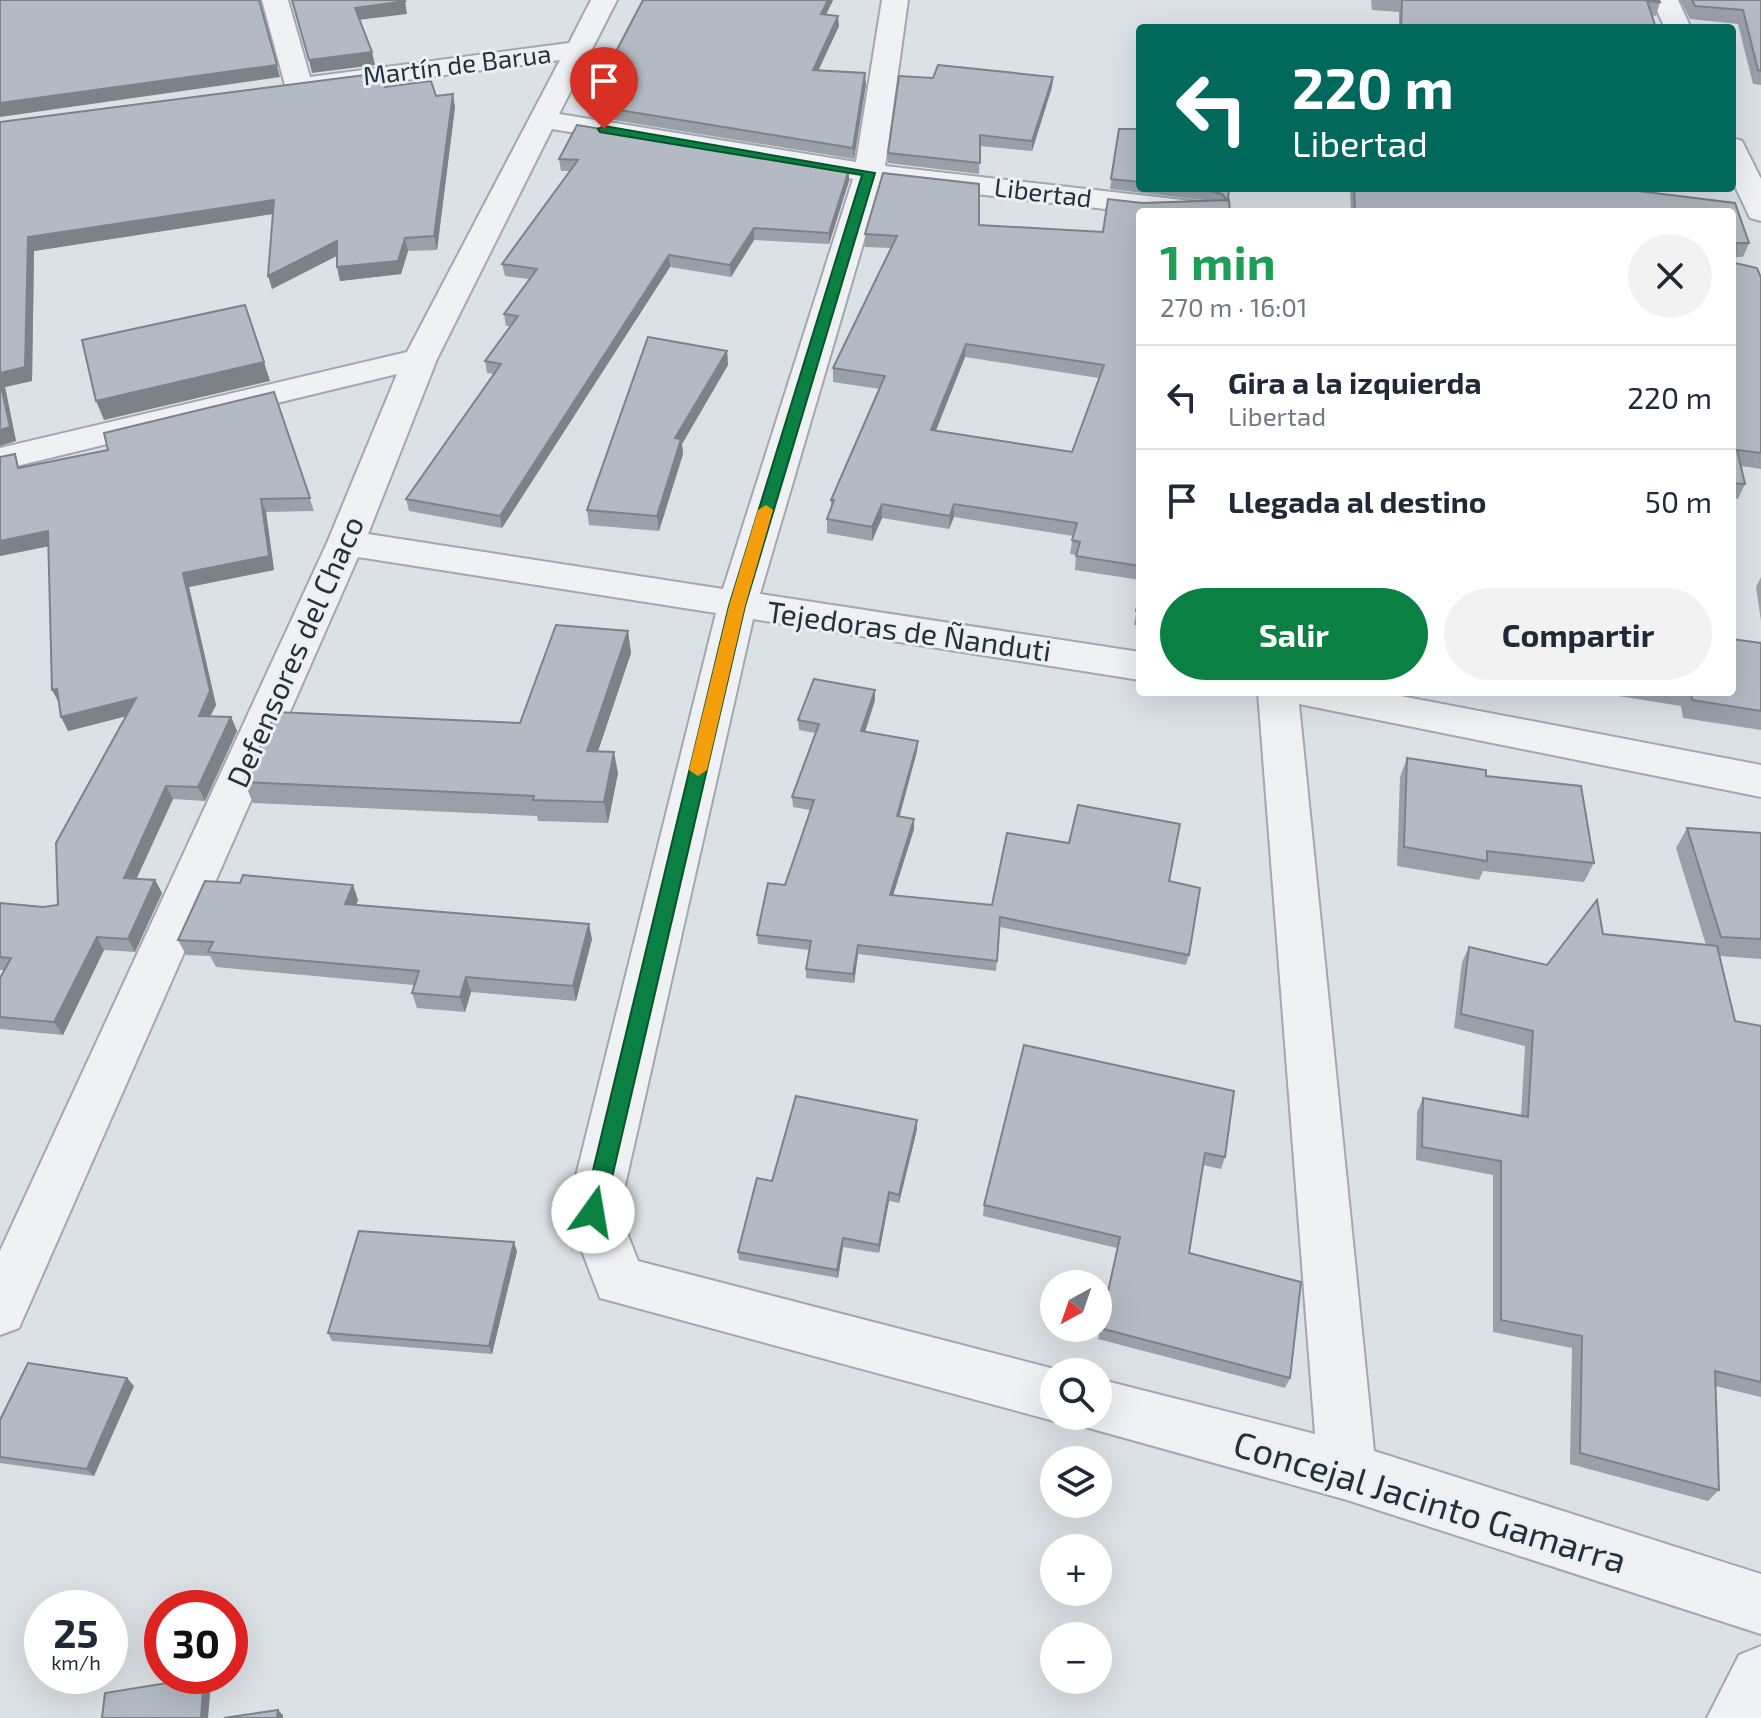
<!DOCTYPE html>
<html lang="es">
<head>
<meta charset="utf-8">
<style>
	body { margin:0; font-family:"Exo 2",sans-serif; background:#f2f2f3; color:#1f2937; height:100vh; display:flex; flex-direction:column; font-size:30px; white-space:nowrap }
	* { box-sizing:border-box; margin:0 }
	p { font-size:26px; color:#747a83 }
	.icon { flex:none; width:44px; height:44px; fill:none; stroke:currentColor; stroke-width:2; stroke-linecap:round; stroke-linejoin:round }
	.map { position:relative; flex:1; overflow:hidden }
	.details { position:absolute; left:1136px; top:208px; width:600px; height:488px; display:flex; flex-direction:column; background:#fff; border-radius:8px; box-shadow:0 8px 32px #0002 }
	.details>* { flex:none }
	.hud { position:absolute; left:1136px; top:24px; width:600px; height:168px; border-radius:8px; box-shadow:0 8px 32px #0002; background:#00695c; color:#fff; overflow:hidden }
	.needle { width:52px; rotate:220deg }
	.fabs { position:absolute; left:1040px; top:1270px; display:grid; gap:16px }
	.fabs a { display:grid; place-items:center; width:72px; height:72px; border-radius:50%; background:#fff; box-shadow:0 8px 32px #0002; font-size:40px }
	.speed { position:absolute; left:24px; top:1590px; display:flex; gap:16px; font-size:40px; font-weight:700; text-align:center }
	.speed>* { display:grid; place-content:center; width:104px; height:104px; border-radius:50%; background:#fff; box-shadow:0 8px 32px #0002; line-height:1 }
	.speed small { font-size:20px; font-weight:400 }
	.speed .limit { border:12px solid #d22; background:#fff; color:#111 }
	.pin { position:absolute; display:grid; place-items:center; width:68px; height:68px; color:#fff; margin:-82px -34px; border-radius:50% 50% 50% 0; rotate:-45deg; box-shadow:0 0 8px #0007 }
	.pin .icon { rotate:45deg }
	.me { position:absolute; width:88px; margin:-44px; rotate:13deg; stroke-linejoin:round; filter:drop-shadow(0 0 6px #0008) }
	.turn { display:flex; align-items:center; gap:28px; height:168px; padding:0 24px; font-size:36px }
	.turn .icon { width:104px; height:104px; stroke-width:2.5 }
	.turn b { display:block; font-size:56px; line-height:68px }
	.round { display:grid; place-items:center; flex:none; width:84px; height:84px; border-radius:42px; background:#f2f2f3 }
	.summary { display:flex; align-items:center; justify-content:space-between; height:136px; padding:0 24px }
	h1 { font-size:48px; font-weight:700; line-height:60px; color:#1e9e55 }
	.primary-button { display:flex; gap:16px; margin-top:auto; padding:16px 24px }
	.primary-button a { flex:1; height:92px; border-radius:48px; background:#0b8043; color:#fff; font-size:32px; font-weight:700; line-height:92px; text-align:center }
	.primary-button a+a { background:#f2f2f3; color:#1f2937 }
	ul { padding:0; list-style:none }
	li { display:flex; align-items:center; gap:24px; height:104px; padding:0 24px; border-top:2px solid #e0e1e3 }
	li div { flex:1 }
	li b { display:block; font-size:30px }
	li em { font-style:normal }
	.map>svg:first-child { display:block }
	.lines { fill:none; stroke-linecap:round; stroke-linejoin:round }
	.street-casing { stroke:#a2a8b0; stroke-width:4 }
	.street { fill:#eff1f5; fill-rule:evenodd }
	.wall { fill:#9aa0a8; fill-rule:evenodd }
	.shaded-wall { fill:#7d8288 }
	.building { fill:#b3bac3; stroke:#7d8288; stroke-width:2; fill-rule:evenodd }
	.route { fill:#0b8043; stroke:#07532c; stroke-width:2 }
	.slow { fill:#f59e0b }
	.labels { text-anchor:middle; stroke-width:6; stroke-linejoin:round; paint-order:stroke }
	.far-street-label { font-size:26px; fill:#26303d; stroke:#ebf0f4 }
	.street-label { font-size:30px; fill:#26303d; stroke:#ebf0f4 }
	.near-street-label { font-size:36px; fill:#26303d; stroke:#ebf0f4 }
</style>
</head>
<body>
<div class="map">
<svg width="1761" height="1718" viewBox="0 0 1761 1718">
	<rect width="100%" height="100%" fill="#dce1e6"/>
	<g class="lines">
		<defs>
			<path id="street" d="M262,0H288L310,77L569,43L591,0H617L559,114L856,162L882,0H908L885,166L1209,203L1220,206L1224,212L1140,213L881,183L760,594L1140,652V680L753,619L619,1212L638,1261L1066,1372H1054V1416H1066L1054,1421L600,1298L567,1212L716,613L358,557L19,1328L0,1335V1251L327,543L397,374L0,470V448L407,352L560,60L320,91C309,88 302,94 289,91L285,85ZM552,129L853,179L723,589L368,534L437,359Z
				M1652,0H1678L1691,28H1665Z
				M1732,138L1742,141L1761,179V221L1750,218L1732,180Z
				M1258,692H1380L1761,765V797L1299,704L1374,1451L1761,1574V1634L1347,1500L1078,1425L1074,1416H1098V1379L1315,1434Z
				M1761,1646V1718H1707L1739,1655Z"/>
		</defs>
		<use href="#street" class="street-casing"/>
		<use href="#street" class="street"/>
	</g>
	<path class="wall" d="M643,0H833L826,15L839,26L818,70L866,84L854,159L589,116L588,105Z
		M1371,0H1659L1660,2L1656,16L1651,15L1656,28H1399V12L1372,10Z
		M1680,0H1761V85L1753,84L1738,24L1690,19Z
		M1053,77L1052,87L1032,151L980,146L979,174L888,163V153L933,78Z
		M385,87L436,96L455,107L437,250L408,251L401,274L340,281L337,267V256L272,289L273,214L34,251L32,381L5,387L16,441L0,446V122Z
		M1119,129H1140V188H1229L1228,200L1140,212V580L1075,570L1076,555L1070,554L1073,536L954,517L949,529L882,518L872,541L827,533V519L831,509V500L880,389L833,382V368L891,248L865,247V234L979,225L1103,232L1142,203L1212,201L1110,189ZM965,357L1099,378L1072,452L936,430Z
		M559,159L849,170V181L829,244L754,240L731,277L670,267L502,528L409,511L406,499L494,374L487,373L485,361L510,326H506L504,314L529,279L505,276L502,264L570,171H561Z
		M1350,188H1614L1735,203L1749,243L1743,257H1735V263L1757,268L1761,278V469L1741,466L1745,484L1738,499L1732,498V212H1351Z
		M727,351L728,365L682,444L683,454L659,531L589,525L587,510Z
		M274,392L314,511L266,512L274,570L189,587L216,705L210,716L231,717L237,731L205,801L173,799L136,879L155,880L162,893L135,952L104,950L63,1035L0,1029V978L4,970H0V903L43,907L58,905L126,716L68,731L49,546L0,556V457L22,467L108,450Z
		M1761,577V621L1756,587Z
		M1140,592V626L1134,625Z
		M628,631L631,653L598,751L618,773L608,823L538,821L537,816L253,803L244,782L520,723Z
		M1761,643V730L1683,718L1681,706L1593,692H1732Z
		M875,690V700L865,732L918,741L917,751L899,816L914,829L893,895L992,905L1169,881L1189,955L1186,965L1000,927L996,971L858,954L854,983L806,978V969L809,950L758,944L757,935L785,885L810,810L793,807L792,797L815,733L799,730L798,720Z
		M1407,758L1486,776L1594,863L1584,882L1483,871L1479,880L1397,866L1400,777Z
		M1687,828L1761,833V959L1720,956L1735,1021L1761,1026V1397L1715,1386L1719,1490L1708,1501L1570,1464L1572,1348L1493,1332V1175L1416,1160L1417,1112L1423,1098L1521,1116L1525,1046L1454,1028L1462,962L1469,947L1547,965L1603,934L1706,945L1676,848Z
		M240,883L353,885L358,900L356,905L592,939L576,1001L471,992L465,1012L417,1008L412,993L414,985L216,967L210,956L186,955L178,940Z
		M1024,1045L1225,1157L1221,1169L1203,1165L1189,1253L1290,1378L1285,1388L1098,1339L1117,1248L983,1216L984,1205Z
		M917,1129L899,1203L889,1201L879,1253L843,1247L838,1278L739,1260L738,1252L772,1181Z
		M517,1251L492,1354L332,1341L328,1333Z
		M134,1386L94,1476L0,1463V1420Z"/>
	<path class="shaded-wall" d="M828,0H833L821,25V14Z
		M405,1L407,14L358,20L355,8Z
		M838,16L839,26L814,80L813,70Z
		M372,52L375,65L312,73L309,60Z
		M277,65L280,77L0,117V103Z
		M865,73L866,84L854,159L853,148Z
		M1053,77L1052,87L1032,151V141Z
		M453,94L455,107L437,250L434,236Z
		M849,170V181L829,244V233Z
		M274,200L278,213L34,251L32,381L5,387L16,441L0,446V373L28,237Z
		M754,228V240L731,277L730,265Z
		M405,238L408,251L401,274L340,281L337,267Z
		M337,241L340,254L272,289L268,276Z
		M669,255L670,267L502,528L500,516Z
		M966,344L965,357L931,443V430Z
		M727,351L728,365L682,444L683,454L659,531L657,516L675,438Z
		M264,362L270,381L104,420L96,401Z
		M261,499L266,512L274,570L189,587L216,705L204,729L199,716L183,573Z
		M882,504V518L872,541V527Z
		M954,504V517L949,529L950,516Z
		M48,531L55,545L0,556V541Z
		M628,631L631,653L591,772L587,751Z
		M57,689L59,703L52,690Z
		M875,690V700L862,741L861,731Z
		M136,698L143,712L68,731L61,717Z
		M231,717L237,731L205,801L198,787Z
		M918,741L917,751L897,826V816Z
		M614,752L618,773L608,823L604,802Z
		M166,786L173,799L131,891L124,878Z
		M914,819V829L890,905V895Z
		M155,880L162,893L135,952L128,939Z
		M353,885L358,900L351,919L345,904Z
		M589,924L592,939L576,1001L573,986Z
		M97,937L104,950L63,1035L54,1022Z
		M858,945V954L854,983L853,974Z
		M466,977L471,992L465,1012L460,997Z
		M917,1120V1129L899,1203V1195Z
		M889,1192V1201L879,1253V1245Z
		M843,1238V1247L838,1278L837,1270Z
		M514,1242L517,1251L492,1354L489,1346Z
		M127,1378L134,1386L94,1476L87,1469Z
		M204,1677L211,1683L208,1718H201Z
		M278,1710L283,1715V1718H277Z"/>
	<path class="building" d="M0,0H259L277,65L0,103Z
		M292,0H404L405,1L355,8L372,52L309,60Z
		M643,0H828L821,14L838,16L813,70L865,73L853,148L588,105Z
		M1402,0H1659L1660,2L1647,1L1656,28H1401Z
		M1692,0H1761V71L1758,70L1743,10L1695,6Z
		M938,65L1053,77L1032,141L980,135V163L888,153L899,76L933,78Z
		M380,73L385,87L431,81L436,96L453,94L434,236L405,238L398,261L337,267V241L268,276L274,200L28,237L25,367L0,373V122Z
		M577,125L849,170L829,233L754,228L730,265L669,255L500,516L406,499L501,364L485,361L518,316L504,314L537,269L502,264L578,160L559,159Z
		M1119,129H1140V182L1111,179Z
		M883,173L979,184V225L1103,232L1108,199L1142,203L1229,200L1230,212H1140V566L1076,556L1080,542L1072,540L1077,523L954,504L950,516L882,504L872,527L827,519L834,500H831L885,376L833,368L897,236L865,234ZM966,344L1104,365L1072,452L931,430Z
		M1189,188H1229L1228,201L1222,194L1211,191Z
		M1354,188H1614L1735,203L1749,243H1736L1735,263L1757,268L1761,278V453L1737,450L1745,484L1732,483V212H1355Z
		M245,305L264,362L96,401L82,340Z
		M648,337L727,351L675,438L681,439L657,516L587,510Z
		M0,381L10,427L0,430Z
		M274,392L310,498L261,499L269,556L183,573L210,691L199,716L231,717L198,787L166,786L124,878L155,880L128,939L97,937L54,1022L0,1017V978L11,958L0,957V903L43,907L58,905L56,843L136,698L61,717L57,689L52,690L48,531L0,541V457L15,454L18,468L108,450L104,433Z
		M1140,592V612L1136,611Z
		M556,625L628,631L587,751L614,752L604,802L533,800L534,796L244,782L276,712L520,723Z
		M1732,639L1761,643V711L1692,700L1691,692H1732Z
		M814,679L875,690L861,731L918,741L897,816L914,819L890,895L992,905L1007,833L1069,843L1078,805L1180,824L1169,881L1200,888L1189,955L1000,917L997,961L858,945L853,974L806,969L811,941L757,935L768,883L785,885L814,800L792,797L819,724L798,720Z
		M1407,758L1486,770V776L1581,786L1594,863L1487,851V861L1404,847Z
		M1687,828L1761,833V939L1721,937Z
		M243,875L353,885L345,904L589,924L573,986L466,977L460,997L412,993L419,971L208,952L213,942L178,940L205,881L240,883Z
		M1597,900L1603,934L1717,946L1735,1021L1761,1026V1382L1715,1371L1719,1490L1580,1453L1582,1336L1501,1320V1161L1422,1147L1423,1098L1528,1117L1533,1031L1461,1014L1469,947L1547,965Z
		M1024,1045L1234,1091L1225,1157L1205,1153L1189,1253L1301,1282L1290,1378L1100,1328L1120,1237L984,1205Z
		M796,1096L917,1120L899,1195L889,1192L879,1245L843,1238L837,1270L738,1252L757,1178L772,1181Z
		M359,1231L514,1242L489,1346L328,1333Z
		M28,1363L127,1378L87,1469L0,1457V1420Z
		M204,1677L201,1718H102L105,1693Z
		M278,1710L277,1718H224Z"/>
	<path class="route" d="M604,126L875,173L745,606L604,1212L601,1219L593,1222L586,1219L583,1212L729,606L862,175L600,132L598,129Z"/>
	<path class="slow" d="M766,505L773,510L745,606L707,770L698,776L689,770L729,606L758,510Z"/>
	<g class="labels">
		<g class="far-street-label">
			<text transform="translate(457 65) rotate(-7)" y="9">Martín de Barua</text>
			<text transform="translate(1043 193) rotate(7)" y="9">Libertad</text>
		</g>
		<g class="street-label">
			<text transform="translate(909 632) rotate(8)" y="10">Tejedoras de Ñanduti</text>
			<text transform="translate(296 652) rotate(-66)" y="10">Defensores del Chaco</text>
		</g>
		<g class="near-street-label">
			<text transform="translate(1430 1502) rotate(17)" y="13">Concejal Jacinto Gamarra</text>
		</g>
	</g>
</svg>
<div class="fabs">
<a><svg class="needle" viewBox="-14 -14 28 28"><path d="M0-13l5 13h-10z" fill="#e53935"/><path d="M0 13l5-13h-10z" fill="#747a83"/></svg></a>
<a><svg class="icon" aria-label="search" viewBox="0 0 24 24"><circle cx="10" cy="10" r="6"/><path d="M15 15l6 6"/></svg></a>
<a><svg class="icon" aria-label="layers" viewBox="0 0 24 24"><path d="M12 4l9 5-9 5-9-5zM3 14l9 5 9-5"/></svg></a>
<a>+</a>
<a>−</a>
</div>
<div class="speed"><div>25<small>km/h</small></div><div class="limit">30</div></div>
<div class="pin" style="left:604px;top:129px;background:#d93025"><svg class="icon" aria-label="arrive" viewBox="0 0 24 24"><path d="M6 21V4h12l-3 4 3 4H6"/></svg></div>
<svg class="me" style="left:593px;top:1212px" viewBox="-20 -20 40 40"><circle r="19" fill="#fff"/><path d="M0-13L10 11 0 6-10 11z" fill="#0b8043"/></svg>
<div class="hud">
<div class="turn"><svg class="icon" aria-label="left" viewBox="0 0 24 24"><path d="M17 20v-9H6M10 6l-5 5 5 5"/></svg><div><b>220 m</b>Libertad</div></div>
</div>
<section class="details">
<div class="summary"><div><h1>1 min</h1><p>270 m · 16:01</p></div><a class="round"><svg class="icon" aria-label="close" viewBox="0 0 24 24"><path d="M6 6l12 12M18 6L6 18"/></svg></a></div>
<ul>
<li><svg class="icon" aria-label="left" viewBox="0 0 24 24"><path d="M17 20v-9H6M10 6l-5 5 5 5"/></svg><div><b>Gira a la izquierda</b><p>Libertad</p></div><em>220 m</em></li>
<li><svg class="icon" aria-label="arrive" viewBox="0 0 24 24"><path d="M6 21V4h12l-3 4 3 4H6"/></svg><div><b>Llegada al destino</b></div><em>50 m</em></li>
</ul>
<div class="primary-button"><a>Salir</a><a>Compartir</a></div>
</section>
</div>
</body>
</html>
